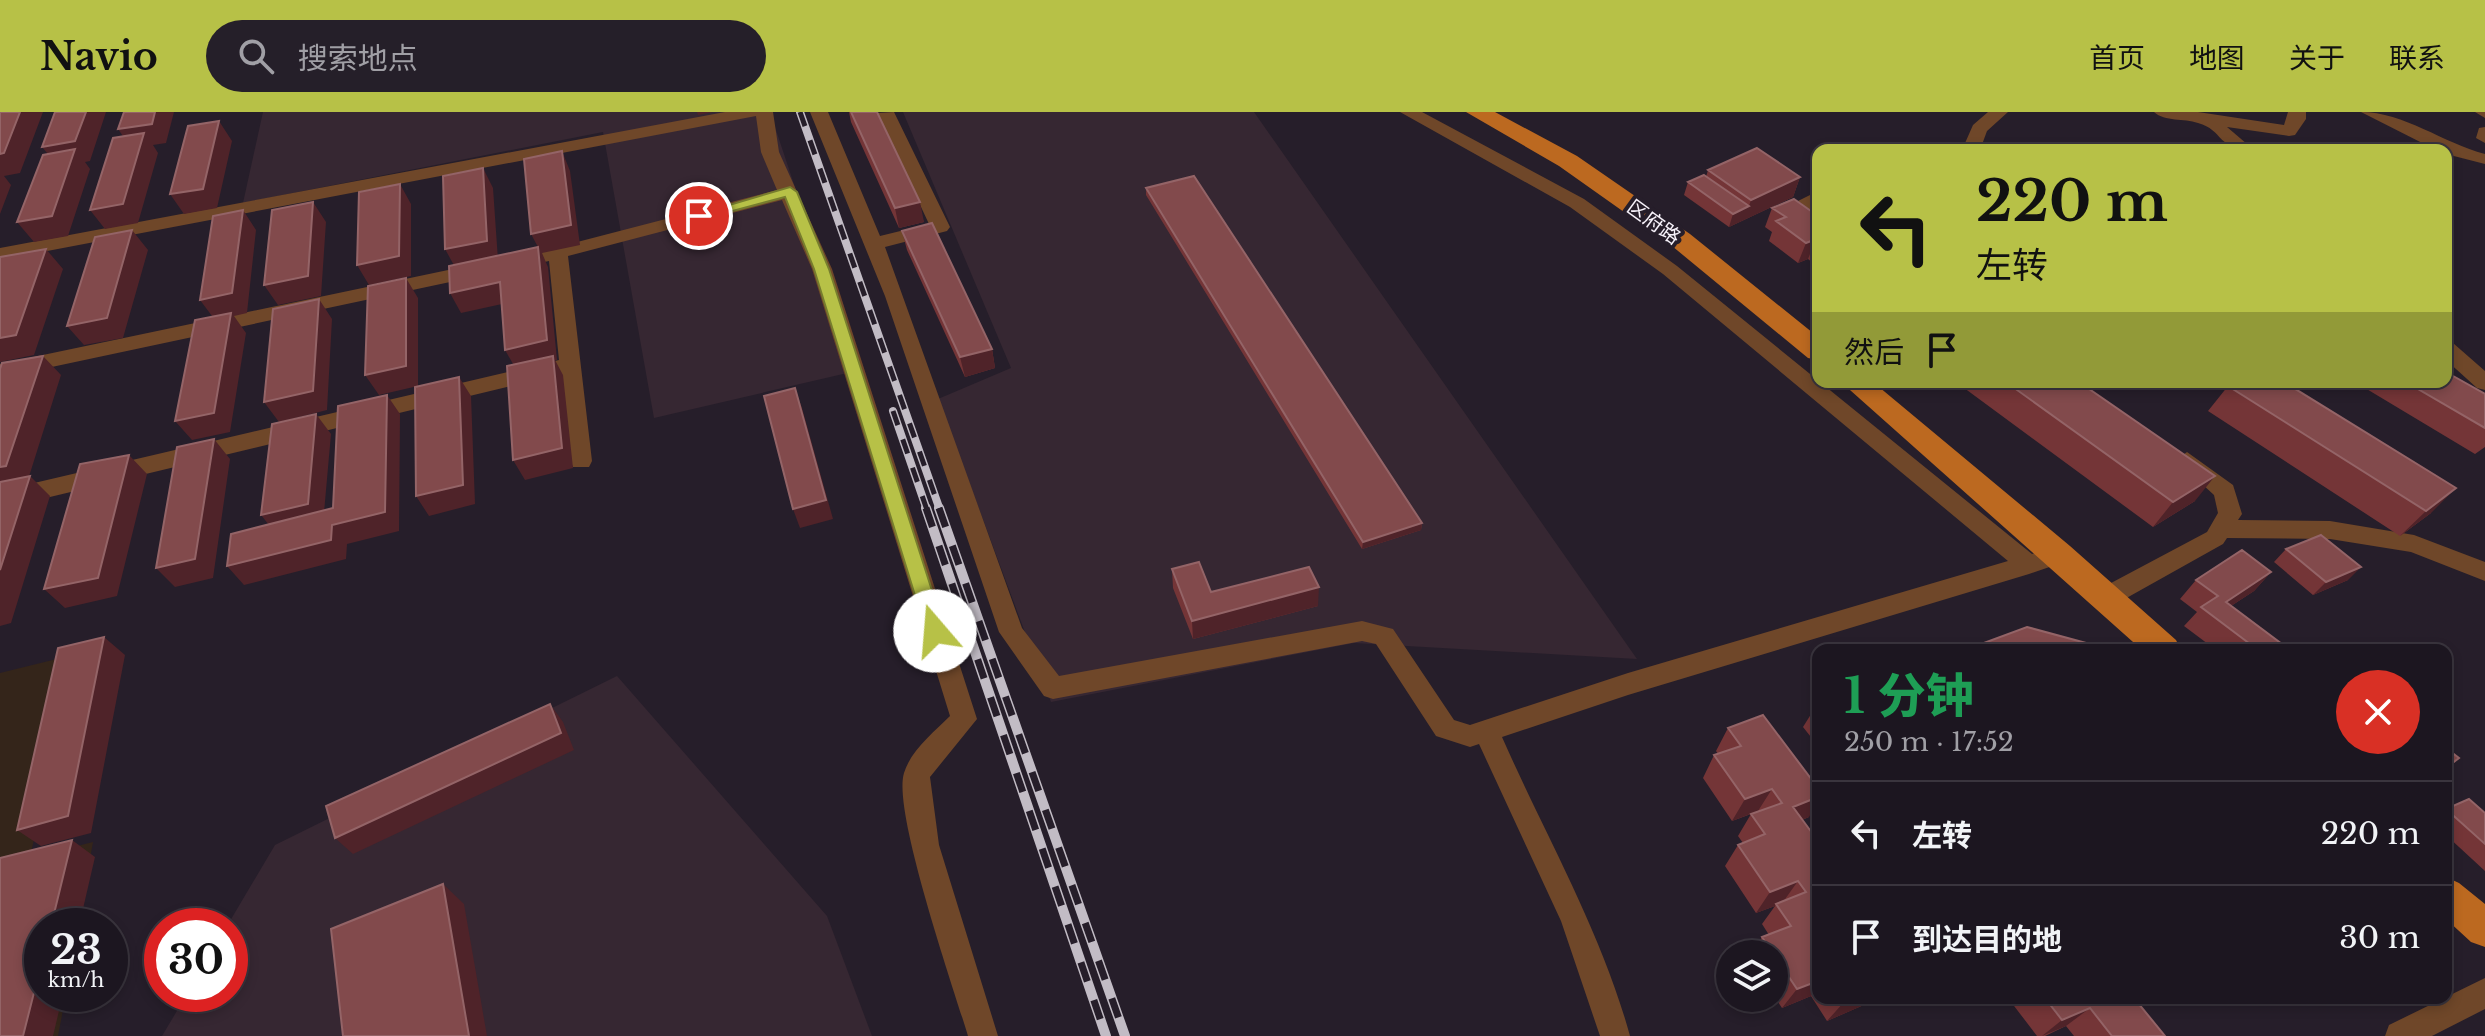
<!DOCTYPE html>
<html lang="zh">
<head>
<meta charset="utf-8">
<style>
	body { margin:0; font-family:"Libre Baskerville","Noto Sans SC",serif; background:#251f29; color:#f1f3f6; height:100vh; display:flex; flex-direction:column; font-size:30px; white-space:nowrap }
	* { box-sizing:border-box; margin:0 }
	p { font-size:26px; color:#a09fa5 }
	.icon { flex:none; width:44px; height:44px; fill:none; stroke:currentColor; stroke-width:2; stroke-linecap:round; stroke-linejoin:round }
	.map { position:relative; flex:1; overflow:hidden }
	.panel { position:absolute; left:1812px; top:532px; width:640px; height:360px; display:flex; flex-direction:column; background:#1c1620; border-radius:16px; box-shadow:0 4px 12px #0003,0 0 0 2px #3a353e }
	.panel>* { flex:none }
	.hud { position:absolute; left:1812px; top:32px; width:640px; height:244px; border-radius:16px; box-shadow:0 4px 12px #0003,0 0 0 2px #3a353e; background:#b7c147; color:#111; overflow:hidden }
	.fabs { position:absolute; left:1716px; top:828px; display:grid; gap:16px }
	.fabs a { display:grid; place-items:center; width:72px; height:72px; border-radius:50%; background:#1c1620; box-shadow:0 4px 12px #0003,0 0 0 2px #3a353e; font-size:40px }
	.speed { position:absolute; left:24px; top:796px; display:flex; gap:16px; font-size:40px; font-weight:700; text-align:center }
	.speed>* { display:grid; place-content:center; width:104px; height:104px; border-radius:50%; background:#1c1620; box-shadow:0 4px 12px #0003,0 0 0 2px #3a353e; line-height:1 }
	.speed small { font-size:20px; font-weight:400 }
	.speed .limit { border:12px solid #d22; background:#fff; color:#111 }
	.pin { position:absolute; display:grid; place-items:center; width:68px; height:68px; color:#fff; margin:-34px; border:4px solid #fff; border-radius:50%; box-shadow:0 2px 8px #0007 }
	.me { position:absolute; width:88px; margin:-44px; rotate:342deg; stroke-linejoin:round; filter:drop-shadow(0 0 6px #0008) }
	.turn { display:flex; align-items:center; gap:28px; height:168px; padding:0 32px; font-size:36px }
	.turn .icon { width:104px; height:104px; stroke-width:2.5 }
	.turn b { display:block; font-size:56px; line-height:68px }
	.then { display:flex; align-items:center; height:76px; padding:0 32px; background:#0003; gap:16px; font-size:30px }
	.round { display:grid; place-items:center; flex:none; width:84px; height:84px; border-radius:42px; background:#251f29 }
	.headline { display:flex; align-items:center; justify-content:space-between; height:136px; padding:0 32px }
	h1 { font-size:48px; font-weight:800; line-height:60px; color:#1e9e55 }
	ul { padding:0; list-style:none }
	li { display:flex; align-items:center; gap:24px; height:104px; padding:0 32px; border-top:2px solid #3a353e }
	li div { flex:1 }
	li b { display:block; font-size:30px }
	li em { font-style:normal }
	header { display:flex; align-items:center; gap:48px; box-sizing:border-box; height:112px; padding:0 40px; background:#b7c147; color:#111 }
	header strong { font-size:38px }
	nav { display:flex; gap:44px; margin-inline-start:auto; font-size:28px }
	.search { width:560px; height:72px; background:#251f29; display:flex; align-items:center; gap:20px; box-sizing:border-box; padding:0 28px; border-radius:44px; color:#a09fa5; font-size:30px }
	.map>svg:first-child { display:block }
	.industrial { fill:#362732 }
	.education { fill:#34251a }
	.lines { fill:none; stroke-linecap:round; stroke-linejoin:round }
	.minor { fill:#6f4729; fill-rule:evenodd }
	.major { fill:#bc6920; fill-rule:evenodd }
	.rail-far1-casing { stroke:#c2bcc5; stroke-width:8 }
	.rail-casing { stroke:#c2bcc5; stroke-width:10 }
	.rail-far1 { stroke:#261e2a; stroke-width:5; stroke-dasharray:15; stroke-linecap:butt }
	.rail { stroke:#261e2a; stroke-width:7; stroke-dasharray:20; stroke-linecap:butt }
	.wall { fill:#743537 }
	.shaded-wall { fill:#4f2329 }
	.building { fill:#824a4c; stroke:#946467; stroke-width:2 }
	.route { fill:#b7c147; stroke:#777d2e; stroke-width:2 }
	.labels { text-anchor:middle; stroke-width:8; stroke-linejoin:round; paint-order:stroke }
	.far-street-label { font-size:20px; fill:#f7f2fa; stroke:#261e2a }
</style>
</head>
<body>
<header>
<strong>Navio</strong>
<div class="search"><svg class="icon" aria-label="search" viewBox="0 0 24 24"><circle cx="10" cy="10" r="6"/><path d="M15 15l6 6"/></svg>搜索地点</div>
<nav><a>首页</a><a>地图</a><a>关于</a><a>联系</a></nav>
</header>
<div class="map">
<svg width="2485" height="924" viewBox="0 0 2485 924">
	<rect width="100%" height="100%" fill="#261e2a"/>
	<path class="industrial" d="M263,0H770L856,259L654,306L603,20L243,91Z
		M903,0H1254L1637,547L1354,531L1051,590L938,287L1011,256Z
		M617,564L827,804L872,924H162L187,882H230L227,814L275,733Z"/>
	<path class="education" d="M73,543L30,746L93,730L78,814H42V882H66L58,924H0V561Z"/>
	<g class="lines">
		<path class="minor" d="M725,0H773L779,40L832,157L977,607L930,665L939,733L998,924H968C954,877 892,699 904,661C911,638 934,620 950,604L812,157L782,88L568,144L592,349L589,355H573L570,349L561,262L0,397V379L559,248L549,149L0,266V252L558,135L777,78L761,40L756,4L0,148V136Z
			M810,0H828L880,124L929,112L877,1L894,0L950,115L947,119L885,135L1022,516L1059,564L1362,509L1393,517L1454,608L1470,613L1628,561L2008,449L1663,162L1570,95L1400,0H1422L1584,87L1677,154L2032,442L2059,434L2067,437L2071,443L2067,449L2029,462L1628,583L1502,625C1546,725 1601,818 1630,924H1600L1561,809L1479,632L1470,635L1436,624L1376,532L1362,529L1053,587L1044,584L999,520L885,184Z
			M1988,0H2008L1987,19L1980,38H1962L1973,13Z
			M2154,0H2198L2284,13L2288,0H2306V7L2295,23L2289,24L2227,15L2254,38C2216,38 2224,18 2198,11C2184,6 2165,10 2154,0Z
			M2361,0C2404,0 2443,31 2485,42V52L2446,42V38H2436Z
			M2475,0H2485V6Z
			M2485,15V31L2476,26L2479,16Z
			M1818,79V104L1798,89Z
			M2446,229L2453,231L2485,259V278L2477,276L2446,248Z
			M2187,340L2233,373L2242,402L2238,408L2330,409L2414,423L2485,450V469L2411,440L2330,427L2227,426L2223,432L2114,493L2105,496L2096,493L2093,486L2096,479L2207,420L2218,401L2214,383L2176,348Z
			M2485,866V897L2432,924H2385L2389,913Z"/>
		<path class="major" d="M1466,0H1495L1577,44L1690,122L1818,225V248L1808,246L1672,134L1559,54Z
			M1841,270H1873L2070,434L2176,528L2181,538H2142Z
			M2446,765L2459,771L2485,792V835L2471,830L2446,807Z"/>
		<defs>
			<path id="rail-far1" d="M800,0L940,398
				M893,299L927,398"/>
			<path id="rail" d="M926,396L1106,924
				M939,396L1125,924"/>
		</defs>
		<use href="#rail-far1" class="rail-far1-casing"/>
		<use href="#rail" class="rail-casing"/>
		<use href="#rail-far1" class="rail-far1"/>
		<use href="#rail" class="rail"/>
	</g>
	<path class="wall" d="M849,0H877L924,110L899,116L851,10Z
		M1708,58L1800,65L1793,85L1729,115L1684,83L1688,70L1706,65Z
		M1146,76L1422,411L1421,418L1362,437L1146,83Z
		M1772,96L1818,104V155L1808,147L1798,151L1769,129L1772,120L1765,115Z
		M902,119L992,237L995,256L965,265L907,138Z
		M1956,270H2079L2195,389L2153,415Z
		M2355,270H2446L2485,282V335L2475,342Z
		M2228,274L2431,401L2400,424L2208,299Z
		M2286,437L2348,468L2313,483L2274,450Z
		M1172,457L1211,480L1318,494L1193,527L1173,476Z
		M2271,460L2254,479L2231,494L2258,538H2216L2184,514L2197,500L2180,487L2196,468Z
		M1818,591V634L1803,615Z
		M1728,616L1809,705L1802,708L1818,729V886H1872L1866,892L1827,909L1811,884L1782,896L1774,884V842H1751L1762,825L1769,823L1762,812L1775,794L1756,801L1725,754L1738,733L1743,731L1738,724L1751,702L1759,699L1732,709L1703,666L1714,643L1718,642L1716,639Z
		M2446,697L2485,701V759L2446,723Z
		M2008,886H2134L2165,924H2074L2066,914L2045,924H2037Z"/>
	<path class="shaded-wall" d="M20,0H43L20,61L4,64L11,73L0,102V42Z
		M86,0H106L90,49L85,50L90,57L68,124L34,130L17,110L58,54L42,35Z
		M155,0H174L166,31L153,33L158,41L138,111L105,117L90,98L132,37L118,17Z
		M697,0H713L698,3Z
		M219,9L232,29L217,96L184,102L170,82Z
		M562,39L570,59L580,133L542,141L548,155L557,248H555L563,263L573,356L525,368L513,348L516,257L505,238L539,137L531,122Z
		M483,56L493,76L498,148L456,157L445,137Z
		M1800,65L1793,85L1729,115L1733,102L1749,94L1751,88Z
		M400,72L411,92V164L369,173L357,153Z
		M313,90L326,110L321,184L278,193L264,173Z
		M920,90L924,110L899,116L895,96Z
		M243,98L256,118L247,201L234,204L246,221L230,320L192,328L175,309L215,208L200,188Z
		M132,118L148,138L123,226L84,233L67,214Z
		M1816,127L1808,147L1798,151L1806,131Z
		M46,137L63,157L34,243L0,250V226Z
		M406,166L418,186V274L379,283L365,263Z
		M500,170L511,190L461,201L450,181Z
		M319,187L332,207L327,298L279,310L264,290Z
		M992,237L995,256L965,265L960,245Z
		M43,244L61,263L26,374L0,379V355Z
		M459,265L471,284L475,392L429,404L416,384Z
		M795,276L802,296L833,407L800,416L793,397Z
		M387,283L400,302L399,419L347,432L346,447L244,473L227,454L332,413Z
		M316,302L331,322L323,412L277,423L261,403Z
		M214,327L230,347L213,466L175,475L156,456Z
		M129,343L147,362L117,484L65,496L44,477Z
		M30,364L50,384L11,511L0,514V458Z
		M2215,364L2195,389L2153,415L2173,390Z
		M2456,376L2431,401L2400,424L2426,399Z
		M1422,411L1421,418L1362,437L1363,430Z
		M2361,455L2348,468L2313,483L2326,470Z
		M2271,460L2254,479L2214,505L2226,490Z
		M1319,475L1318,494L1193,527L1192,509Z
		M104,525L125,543L91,721L41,734L17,718Z
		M550,592L563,610L574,638L353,742L335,726Z
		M1772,677L1758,699L1732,709L1745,687Z
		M1818,685V691L1809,705L1779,717L1793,695Z
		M72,728L95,745L79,814H51Z
		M1798,769L1783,790L1776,792L1775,794L1756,801L1770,780Z
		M443,772L464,792L487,924H469Z
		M42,849V882H63L53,924H23Z
		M1818,869V875L1811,884L1782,896L1797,877Z
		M1854,886H1872L1866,892L1827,909L1844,890Z
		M2090,896L2066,914L2042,924L2062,908Z"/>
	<path class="building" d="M0,0H20L4,41L0,42Z
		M55,0H86L75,29L42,35Z
		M124,0H155L152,12L118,17Z
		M851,0H877L920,90L895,96Z
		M219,9L203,77L170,82L188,14Z
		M144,21L123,92L90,98L113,26Z
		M1757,36L1800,65L1751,88L1708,58Z
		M75,37L52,104L17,110L43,43Z
		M562,39L571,113L531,122L524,47Z
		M483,56L487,129L445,137L443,64Z
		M1704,63L1749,94L1733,102L1688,70Z
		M1194,64L1422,411L1363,430L1146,76Z
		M400,72L399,144L357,153L359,80Z
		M1794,87L1818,104V129L1816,127L1806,131L1776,109L1786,105L1772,96Z
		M313,90L308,164L264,173L272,98Z
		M243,98L232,181L200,188L213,104Z
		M932,111L992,237L960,245L902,119Z
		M132,118L107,206L67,214L95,125Z
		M538,135L547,228L505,238L500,170L450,181L449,154Z
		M46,137L16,223L0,226V145Z
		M406,166V254L365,263L368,174Z
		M319,187L313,279L264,290L273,197Z
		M231,201L214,301L175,309L195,208Z
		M43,244L6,354L0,355V257L2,251Z
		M553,244L562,336L513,348L507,254Z
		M2446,260L2485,282V316L2406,270H2446Z
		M459,265L463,373L416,384L415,275Z
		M2006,270H2079L2215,364L2173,390Z
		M2234,270H2284L2456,376L2426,399L2228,274Z
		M795,276L826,388L793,397L764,284Z
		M387,283L385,400L332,413L331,428L227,454L231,422L333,396L338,294Z
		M316,302L308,392L261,403L272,312Z
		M214,327L195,447L156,456L177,335Z
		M129,343L98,466L44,477L80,352Z
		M30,364L0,458V370Z
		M2321,423L2361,455L2326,470L2286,437Z
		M2242,438L2271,460L2226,490L2290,538H2258L2201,495L2218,484L2196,468Z
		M1199,450L1211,480L1309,455L1319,475L1192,509L1172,457Z
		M2027,515L2112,538H1965Z
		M104,525L68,704L17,718L58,536Z
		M550,592L561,621L335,726L326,694Z
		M1763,603L1818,676V685L1793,695L1818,729V869L1797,877L1762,825L1791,814L1776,792L1806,780L1798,769L1770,780L1738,733L1765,722L1751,702L1782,691L1772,677L1745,687L1714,643L1741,634L1728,616Z
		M2446,636L2459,646L2446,656Z
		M2469,687L2485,701V732L2446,697Z
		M72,728L51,814H42V849L23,924H0V746Z
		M443,772L469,924H343L331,817Z
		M1841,886H1854L1844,890Z
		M2045,886H2134L2165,924H2112L2090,896L2062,908Z"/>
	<path class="route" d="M790,75L797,80L829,157L945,519L935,526L926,519L814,157L785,85L699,108L692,104Z"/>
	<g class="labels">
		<g class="far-street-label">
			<text transform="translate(1654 110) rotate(36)" y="7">区府路</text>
		</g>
	</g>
</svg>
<div class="fabs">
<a><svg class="icon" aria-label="layers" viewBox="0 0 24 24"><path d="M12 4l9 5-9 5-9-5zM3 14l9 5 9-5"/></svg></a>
</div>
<div class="speed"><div>23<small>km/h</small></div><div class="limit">30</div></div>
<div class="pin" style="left:699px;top:104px;background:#d93025"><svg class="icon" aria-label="arrive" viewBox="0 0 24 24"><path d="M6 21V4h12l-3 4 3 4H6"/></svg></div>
<svg class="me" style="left:935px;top:519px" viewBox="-20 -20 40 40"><circle r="19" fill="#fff"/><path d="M0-13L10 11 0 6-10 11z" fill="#b7c147"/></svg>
<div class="hud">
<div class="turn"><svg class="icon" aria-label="left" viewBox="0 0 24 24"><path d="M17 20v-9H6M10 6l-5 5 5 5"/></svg><div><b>220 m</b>左转</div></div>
<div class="then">然后<svg class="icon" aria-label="arrive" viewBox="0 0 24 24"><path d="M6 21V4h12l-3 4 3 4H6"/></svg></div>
</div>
<section class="panel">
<div class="headline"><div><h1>1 分钟</h1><p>250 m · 17:52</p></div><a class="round" style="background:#d93025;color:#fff"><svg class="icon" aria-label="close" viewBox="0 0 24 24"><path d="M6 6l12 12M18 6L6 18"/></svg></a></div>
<ul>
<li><svg class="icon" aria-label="left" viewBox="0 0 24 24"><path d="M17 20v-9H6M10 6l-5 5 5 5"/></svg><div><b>左转</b></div><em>220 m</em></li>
<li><svg class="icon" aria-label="arrive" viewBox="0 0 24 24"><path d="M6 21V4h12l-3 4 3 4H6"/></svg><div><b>到达目的地</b></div><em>30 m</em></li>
</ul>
</section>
</div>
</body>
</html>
